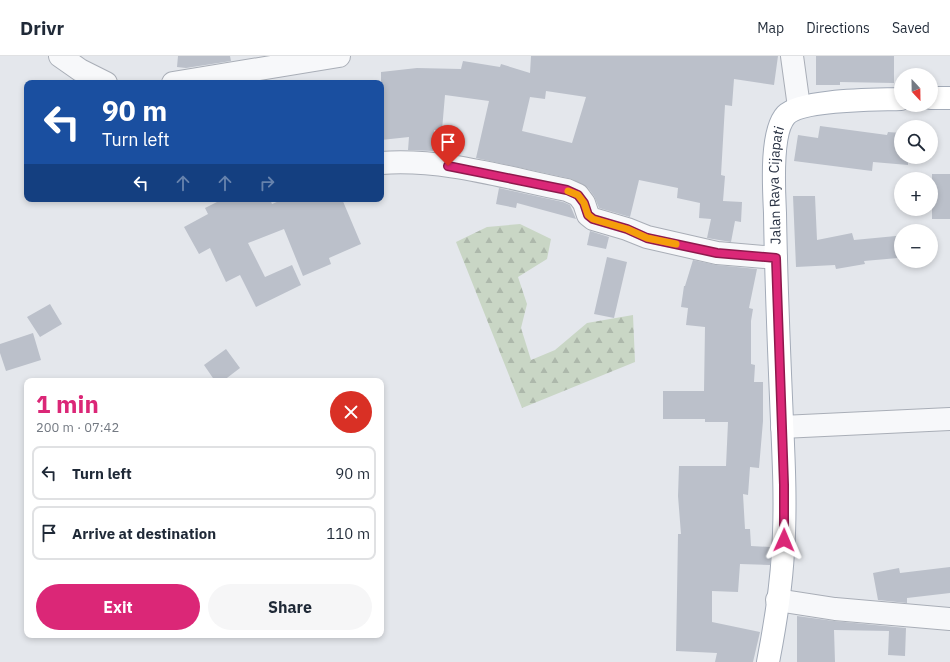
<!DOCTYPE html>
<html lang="en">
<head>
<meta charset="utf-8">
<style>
	body { margin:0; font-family:"IBM Plex Sans",sans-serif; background:#f6f6f7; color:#1f2937; height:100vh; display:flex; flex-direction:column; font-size:15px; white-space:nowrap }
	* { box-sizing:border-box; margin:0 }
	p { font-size:13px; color:#747a83 }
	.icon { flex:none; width:22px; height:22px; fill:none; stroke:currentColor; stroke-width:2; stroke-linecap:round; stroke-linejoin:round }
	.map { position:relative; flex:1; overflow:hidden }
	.sheet { position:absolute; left:24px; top:322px; width:360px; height:260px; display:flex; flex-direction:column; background:#fff; border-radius:8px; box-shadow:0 2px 6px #0003 }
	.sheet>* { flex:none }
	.top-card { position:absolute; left:24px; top:24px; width:360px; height:122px; border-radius:8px; box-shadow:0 2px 6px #0003; background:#1a4fa0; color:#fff; overflow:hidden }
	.needle { width:26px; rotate:158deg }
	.fabs { position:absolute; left:894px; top:12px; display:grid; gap:8px }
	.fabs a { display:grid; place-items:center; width:44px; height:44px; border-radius:50%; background:#fff; box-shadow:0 2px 6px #0003; font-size:20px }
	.pin { position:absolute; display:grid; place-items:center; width:34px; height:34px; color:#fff; margin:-41px -17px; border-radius:50% 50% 50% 0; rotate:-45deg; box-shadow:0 0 4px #0007 }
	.pin .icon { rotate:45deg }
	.me { position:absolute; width:44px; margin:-22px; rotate:1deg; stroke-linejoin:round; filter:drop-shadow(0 0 3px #0008) }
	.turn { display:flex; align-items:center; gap:14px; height:84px; padding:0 12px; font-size:18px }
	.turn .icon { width:52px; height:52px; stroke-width:2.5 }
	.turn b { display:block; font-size:28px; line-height:34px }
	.lanes { display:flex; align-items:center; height:38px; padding:0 12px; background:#0003; justify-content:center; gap:20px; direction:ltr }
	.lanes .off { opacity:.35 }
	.round { display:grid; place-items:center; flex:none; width:42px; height:42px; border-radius:21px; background:#f6f6f7 }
	.head { display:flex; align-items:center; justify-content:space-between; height:68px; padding:0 12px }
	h1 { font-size:24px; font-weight:700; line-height:30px; color:#db2777 }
	.primary-button { display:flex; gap:8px; margin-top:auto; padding:8px 12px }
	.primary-button a { flex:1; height:46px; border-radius:24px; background:#db2777; color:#fff; font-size:16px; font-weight:700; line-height:46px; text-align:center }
	.primary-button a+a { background:#f6f6f7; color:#1f2937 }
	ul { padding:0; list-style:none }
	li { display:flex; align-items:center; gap:12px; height:54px; margin:0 8px 6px; padding:0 4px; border:2px solid #e0e1e3; border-radius:8px }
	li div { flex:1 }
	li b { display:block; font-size:15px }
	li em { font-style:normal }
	header { display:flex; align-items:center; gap:24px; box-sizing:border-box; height:56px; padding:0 20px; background:#fff; border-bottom:1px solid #e0e1e3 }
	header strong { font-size:19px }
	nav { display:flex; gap:22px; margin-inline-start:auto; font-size:14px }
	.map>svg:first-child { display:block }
	.forest { fill:url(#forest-firs) }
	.building { fill:#bbc0ca; fill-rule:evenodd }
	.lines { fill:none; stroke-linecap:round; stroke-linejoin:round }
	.street-casing { stroke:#a9aeb7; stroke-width:24 }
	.primary-casing { stroke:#a3abb8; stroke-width:24 }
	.street { stroke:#f7f8fa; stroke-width:22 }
	.primary { stroke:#fff; stroke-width:22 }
	.route-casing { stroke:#8e194d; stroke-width:10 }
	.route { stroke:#db2777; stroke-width:7 }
	.slow { stroke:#f59e0b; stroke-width:7 }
	.labels { text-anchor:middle; stroke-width:4; stroke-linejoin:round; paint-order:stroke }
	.street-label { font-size:14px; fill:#2b3445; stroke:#f4f6f9 }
</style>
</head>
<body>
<header>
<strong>Drivr</strong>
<nav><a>Map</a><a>Directions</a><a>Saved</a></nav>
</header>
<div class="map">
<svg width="950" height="606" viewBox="0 0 950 606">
	<defs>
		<pattern id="forest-firs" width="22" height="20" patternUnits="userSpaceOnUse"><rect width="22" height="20" fill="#c9d6c5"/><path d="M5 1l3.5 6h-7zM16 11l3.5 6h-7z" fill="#adb8ab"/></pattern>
	</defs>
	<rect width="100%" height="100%" fill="#e4e7ec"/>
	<path class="forest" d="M520,168L551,183L547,203L518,221L527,248L521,272L531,304L555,294L587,267L633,259L635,306L522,352L456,186L487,171Z"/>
	<path class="building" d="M178,0H230L231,5L186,12L177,11Z
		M531,0H778L774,29L734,23L732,50L725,49L721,119L725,120L723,145L742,146L741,166L735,165L731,186L707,182L711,163L699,162L700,147L677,142L678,132L639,124L630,161L599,152L594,140L588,132L572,123L476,102L489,45L445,39L442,74H434L433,95L408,94L409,81L381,84V16L417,12L461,13L463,5L500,11L501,8L530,17ZM546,35L586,41L572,87L522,75L530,41L545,43Z
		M816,0H894V27L840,26V29H816Z
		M820,70L887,79L888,76L901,77V101H908V109L873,106L872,115L794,105L798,79L818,82Z
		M932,118H950V163H932Z
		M499,132L563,146L570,149L576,163L517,147L516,152L496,148Z
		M793,140H815L817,184L852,177L854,184L896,180L898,202L864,205L865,208L836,213L835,209L796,211Z
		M223,143H270L272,148L284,143H342L361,188L329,202L331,208L303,220L284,173L248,187L265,221L292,209L301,229L256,251L240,219L226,226L210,192L199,198L184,171L208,158L205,152Z
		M590,175L609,181L606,193L587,189Z
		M607,201L627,206L614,262L594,258Z
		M693,204L716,209L757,213L749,252L753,253L751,265V308L755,309L754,326H763V365L759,412L750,411L748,439L743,438L745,473H750L751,490L771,491L770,509L740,508L738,536L712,535V566L760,576L753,606H715L717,597L676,595L678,478H681L678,440L679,410H726L728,366H705V363H663V335H704L705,271L686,269L688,252L681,251L684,230H685Z
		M50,248L62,268L40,281L27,261Z
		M33,277L41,304L6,315L0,297V288Z
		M226,293L240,312L223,325H215L204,309Z
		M950,511V537L907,542V547L878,544L873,517L899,512L900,517Z
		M797,560L834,565L906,572L905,600L888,599L889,575L834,574L835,606H797Z"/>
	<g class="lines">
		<defs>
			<path id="street" d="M60,0L80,14L106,27
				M792,0L799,51
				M173,27L339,0
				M381,107C442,102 507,122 567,134L578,139L584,147L588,159L593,163L627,173L647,181L717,197L776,202
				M782,371L950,363
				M777,544L835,553L950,563"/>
			<g id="primary">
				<path d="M931,42H950"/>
				<path id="s1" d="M768,606C775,570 781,533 783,496C786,453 784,409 782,365C779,296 776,227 775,157C774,134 770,76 786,59C802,43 877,44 901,43"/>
			</g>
		</defs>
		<use href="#street" class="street-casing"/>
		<use href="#primary" class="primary-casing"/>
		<use href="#street" class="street"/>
		<use href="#primary" class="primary"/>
	</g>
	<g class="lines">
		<defs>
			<path id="route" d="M448,110L567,134L578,139L584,147L588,159L593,163L627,173L647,182L717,197L776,202L784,429V484"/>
		</defs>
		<use href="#route" class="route-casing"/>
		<use href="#route" class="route"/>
		<path class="slow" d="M568,135L578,139L584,147L588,159L593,163L627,173L647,182L676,188"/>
	</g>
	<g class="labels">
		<g class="street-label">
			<text dy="5" stroke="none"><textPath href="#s1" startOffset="478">Jalan Raya Cijapati</textPath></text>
		</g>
	</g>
</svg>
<div class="fabs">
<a><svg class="needle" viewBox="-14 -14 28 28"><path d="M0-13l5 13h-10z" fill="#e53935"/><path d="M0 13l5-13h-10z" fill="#747a83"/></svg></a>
<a><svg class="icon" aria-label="search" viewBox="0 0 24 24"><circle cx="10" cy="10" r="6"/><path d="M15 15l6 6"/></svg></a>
<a>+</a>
<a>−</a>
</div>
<div class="pin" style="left:448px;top:110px;background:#d93025"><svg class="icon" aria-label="arrive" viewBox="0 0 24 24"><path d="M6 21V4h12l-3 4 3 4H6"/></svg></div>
<svg class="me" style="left:784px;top:484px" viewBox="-20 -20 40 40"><path d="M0-17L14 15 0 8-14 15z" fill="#db2777" stroke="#fff" stroke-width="4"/></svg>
<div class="top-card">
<div class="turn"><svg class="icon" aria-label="left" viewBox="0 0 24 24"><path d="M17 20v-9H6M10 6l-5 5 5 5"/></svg><div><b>90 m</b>Turn left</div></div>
<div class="lanes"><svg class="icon" aria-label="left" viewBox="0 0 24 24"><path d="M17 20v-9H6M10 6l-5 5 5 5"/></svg><svg class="icon off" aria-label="ahead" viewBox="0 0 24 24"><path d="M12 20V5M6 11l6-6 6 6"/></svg><svg class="icon off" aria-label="ahead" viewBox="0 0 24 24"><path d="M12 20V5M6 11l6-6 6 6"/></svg><svg class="icon off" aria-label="right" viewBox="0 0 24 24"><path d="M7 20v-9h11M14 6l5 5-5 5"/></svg></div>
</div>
<section class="sheet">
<div class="head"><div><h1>1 min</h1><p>200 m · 07:42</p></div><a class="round" style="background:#d93025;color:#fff"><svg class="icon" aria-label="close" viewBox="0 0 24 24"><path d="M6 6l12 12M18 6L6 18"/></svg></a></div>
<ul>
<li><svg class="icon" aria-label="left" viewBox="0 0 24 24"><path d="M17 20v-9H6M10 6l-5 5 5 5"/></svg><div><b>Turn left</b></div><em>90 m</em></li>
<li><svg class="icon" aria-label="arrive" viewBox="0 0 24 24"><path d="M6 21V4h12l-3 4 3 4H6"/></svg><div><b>Arrive at destination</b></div><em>110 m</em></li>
</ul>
<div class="primary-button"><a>Exit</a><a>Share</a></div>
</section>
</div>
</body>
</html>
